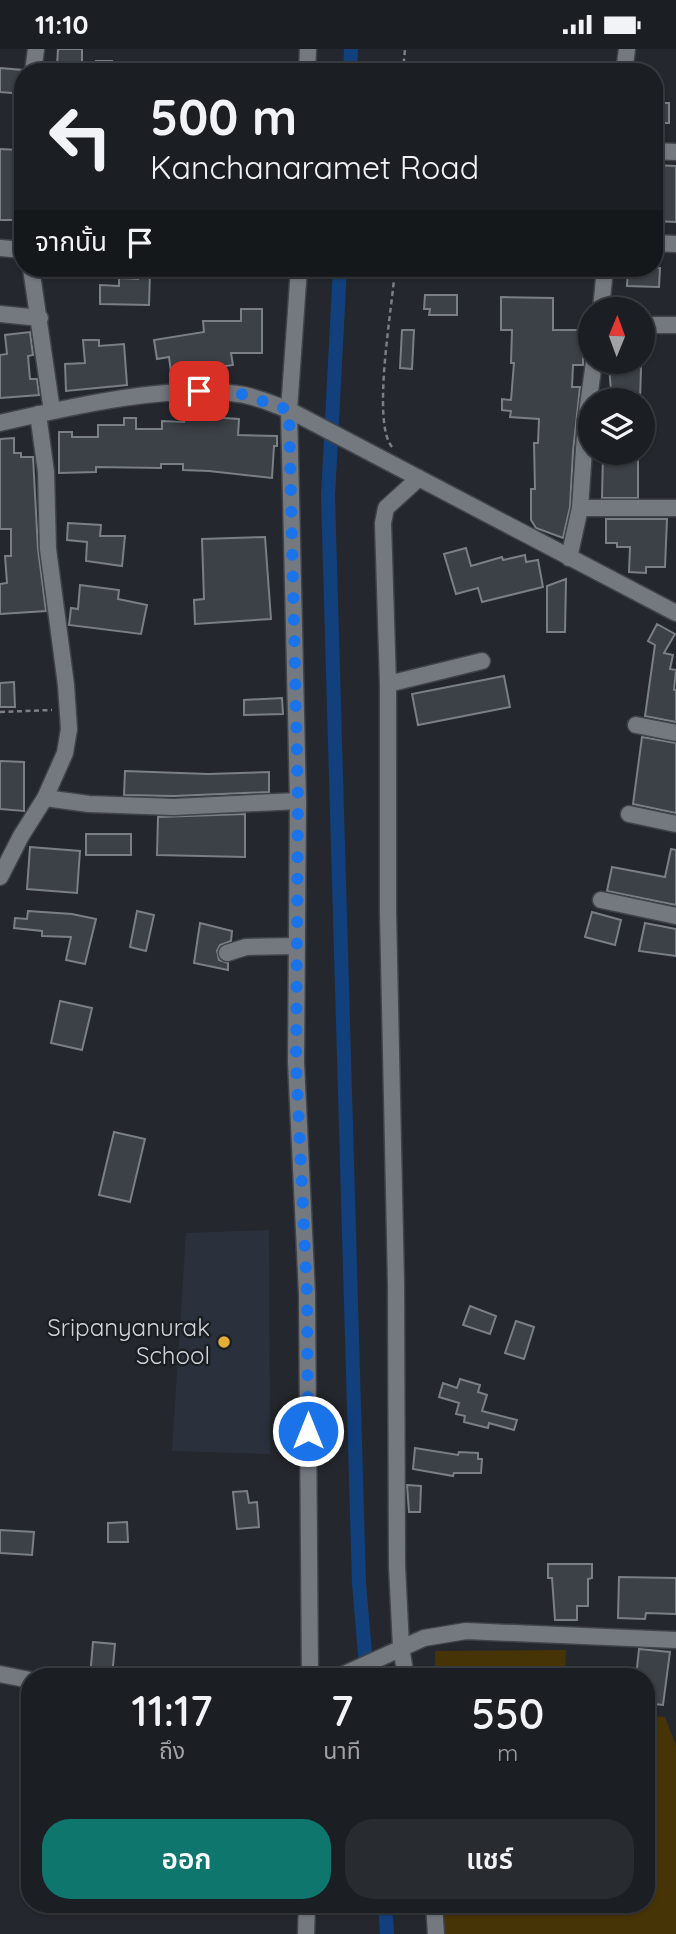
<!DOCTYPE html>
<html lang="th">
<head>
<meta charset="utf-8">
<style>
	body { margin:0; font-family:Quicksand,"Noto Sans Thai",sans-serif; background:#282b2f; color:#f1f3f6; height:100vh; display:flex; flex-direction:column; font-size:26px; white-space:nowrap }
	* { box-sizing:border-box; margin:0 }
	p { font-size:23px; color:#a0a2a5 }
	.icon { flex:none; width:38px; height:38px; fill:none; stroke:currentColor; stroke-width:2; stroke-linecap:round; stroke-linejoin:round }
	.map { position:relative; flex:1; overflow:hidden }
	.panel { position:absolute; left:21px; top:1619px; width:634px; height:245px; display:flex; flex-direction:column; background:#1b1e22; border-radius:28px; box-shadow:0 2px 5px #0004,0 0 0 2px #393c40 }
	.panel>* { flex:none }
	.top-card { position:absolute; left:14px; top:14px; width:649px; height:214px; border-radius:28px; box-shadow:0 2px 5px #0004,0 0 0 2px #393c40; background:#1b1e22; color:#f1f3f6; overflow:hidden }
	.needle { width:46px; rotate:1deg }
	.fabs { position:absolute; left:578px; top:248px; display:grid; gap:14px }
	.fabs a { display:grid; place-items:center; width:77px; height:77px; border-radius:50%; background:#1b1e22; box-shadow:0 2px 5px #0004,0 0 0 2px #393c40; font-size:35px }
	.pin { position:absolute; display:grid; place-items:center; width:60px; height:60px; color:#fff; margin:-30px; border-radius:14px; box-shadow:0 4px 10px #0006 }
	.me { position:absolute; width:77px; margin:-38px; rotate:0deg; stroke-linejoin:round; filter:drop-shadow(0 0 5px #0008) }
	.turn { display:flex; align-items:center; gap:24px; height:147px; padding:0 21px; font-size:32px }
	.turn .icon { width:91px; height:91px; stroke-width:2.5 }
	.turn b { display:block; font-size:49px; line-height:60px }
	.then { display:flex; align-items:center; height:66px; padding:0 21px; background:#0003; gap:14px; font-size:26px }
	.eta { display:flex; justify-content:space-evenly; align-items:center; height:119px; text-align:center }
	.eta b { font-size:42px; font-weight:600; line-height:49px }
	.primary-button { display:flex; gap:14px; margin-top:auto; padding:14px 21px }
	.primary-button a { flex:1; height:80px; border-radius:28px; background:#0f766e; color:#fff; font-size:28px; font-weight:600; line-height:80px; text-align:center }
	.primary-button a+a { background:#282b2f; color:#f1f3f6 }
	.status { display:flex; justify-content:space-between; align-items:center; height:49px; padding:0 35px; background:#1b1e22; direction:ltr }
	.status svg { height:19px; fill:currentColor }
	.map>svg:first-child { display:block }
	.built { fill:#2a313c }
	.green { fill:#473406 }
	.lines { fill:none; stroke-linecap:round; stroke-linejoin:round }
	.canal { stroke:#12407d; stroke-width:14 }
	.building { fill:#3c4147; stroke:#7a7f86; stroke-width:2 }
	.minor-casing { stroke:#404448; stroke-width:19 }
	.path { stroke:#7b7e83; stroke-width:2.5; stroke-dasharray:5 3.5; stroke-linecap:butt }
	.minor { stroke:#747980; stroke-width:16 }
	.route { stroke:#1a73e8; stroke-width:12; stroke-dasharray:0 21.6 }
	.poi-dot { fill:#e2af34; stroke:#1b1f24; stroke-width:2.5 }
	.labels { text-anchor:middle; stroke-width:5; stroke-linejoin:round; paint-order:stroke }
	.poi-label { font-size:24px; fill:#d1d4d8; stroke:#1b1f24; text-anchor:end }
</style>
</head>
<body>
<div class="status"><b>11:10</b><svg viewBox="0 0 49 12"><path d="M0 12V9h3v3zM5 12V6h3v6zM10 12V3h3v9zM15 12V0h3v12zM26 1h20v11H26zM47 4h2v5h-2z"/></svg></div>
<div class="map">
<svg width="676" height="1885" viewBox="0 0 676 1885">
	<rect width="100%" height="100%" fill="#24282e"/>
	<path class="built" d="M269,1181L270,1405L172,1402L186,1184Z"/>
	<path class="green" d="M566,1601L565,1627H435V1602Z
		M646,1667L665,1668L676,1697V1885H443L442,1855H646Z"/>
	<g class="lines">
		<path class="canal" d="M350,23L351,0
			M340,219L328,447L359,1534L367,1628
			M385,1855L387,1885"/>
	</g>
	<path class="building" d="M58,0H82V17H57Z
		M96,12H112L111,23H95Z
		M0,19L23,21V45L0,43Z
		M654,54H669V74H654Z
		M0,100L20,101L19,126H15L13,148H18L19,171H0Z
		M654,116L676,117V173L654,172Z
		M628,219H660L659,238L627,237Z
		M138,224H150L149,256L100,255V236L119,237V229L138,230Z
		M425,246H457V266H429L430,260H424Z
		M501,248L553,249V281H583V316H573L572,338H580L573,403L570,458L563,489L536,479L531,471V440H535L534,394H538L539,370L510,368L511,362L502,361V350L511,351L514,314H511L512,281H501Z
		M241,260H262V304H231L233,316L192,322L193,326L179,328L178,321L171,323L169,308L157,310L154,291L204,283L203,272H241Z
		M402,281H414L412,320L400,319Z
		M30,283L33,306L28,307L30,330H37L39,346L0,349V306L7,305L5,286Z
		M83,291H99V297L124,295L127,336L66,342L65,315L85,314Z
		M609,318L641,319L640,352H612Z
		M185,363L210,364L209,368L239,370L238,386L277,387V397H274L272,429L209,422L183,421V415H161V419L96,418V423L59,424V383H72V388H98V376H124V369H136V380H162V372L184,373Z
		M14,389V404H21V408H33L38,500L46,562L0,565V535L7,534L5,507H11V480H0V390Z
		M603,404H638V449H602Z
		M606,470H667L665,518H646V524L629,523L630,498H617V494H606Z
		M68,474L101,476L100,487H125L122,517L86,512L87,493L67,491Z
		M265,488L271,570L195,575L194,551L204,550L202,490Z
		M466,499L471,517L502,508L503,511L525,506L526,513L538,511L543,538L482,553L478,539L456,545L444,505Z
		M566,530L565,583H547V537Z
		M80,536L119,541L118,550L147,556L141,585L69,576L71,559L78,560Z
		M657,575L675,585L664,604L673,606L670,620L676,621L674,641H676V673L645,667L655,596L648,592Z
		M504,627L510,658L418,676L412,645Z
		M14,633L15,658H0V634Z
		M282,649L283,665L244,666V651Z
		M642,688L676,694V764L633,755Z
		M0,712L24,713V762L0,760Z
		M125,722L208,725L269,723V743L174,747L124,746Z
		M245,765V808L157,806L158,768Z
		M86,785H131V806H86Z
		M30,798L80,802L77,844L27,840Z
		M671,800L676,801V856L607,842L612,818L665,828Z
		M28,862L72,865L96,870L85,915L66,911L71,888L42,887V882L14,879L15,869L27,870Z
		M137,862L154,866L146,902L130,898Z
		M592,863L621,871L615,896L585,888Z
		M200,874L232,882L231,892L220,896L217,902L219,911L228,914V921L194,914Z
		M645,874L676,880V907L639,902Z
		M60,952L92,959L82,1001L51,994Z
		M114,1083L145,1090L130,1153L99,1146Z
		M470,1257L496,1267L490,1285L463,1276Z
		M516,1272L534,1278L524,1310L505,1304Z
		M460,1330L480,1336L478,1343L487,1346L482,1362L517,1371L514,1381L489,1374L488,1379L464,1373L465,1367L456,1365L459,1354L439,1348L443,1334L457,1339Z
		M415,1399L458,1406L459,1403L478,1404V1410H482L481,1424H454L453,1427L413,1420Z
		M407,1436L421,1437L420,1463H409Z
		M247,1442L249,1454L257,1453L259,1478L237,1480L233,1443Z
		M127,1473L128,1493H108V1474Z
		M0,1481L34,1483L32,1506L0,1504Z
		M548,1515H592V1529L588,1530V1557H577V1571H555L552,1529H548Z
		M619,1528L676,1529V1565L646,1564L645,1570L618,1569Z
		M93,1593L115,1595L112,1628H90Z
		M639,1600L670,1603L663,1656L646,1654V1628H636Z"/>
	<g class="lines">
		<defs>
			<path id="minor" d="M33,23L36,0
				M307,23L308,0
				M624,23L627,0
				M654,102L676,103
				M654,194L676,195
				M0,199L23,201
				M31,219L52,362
				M299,219L289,361L298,752L296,1013L307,1245L310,1628
				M601,261L605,219
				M0,265L40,269
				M642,276H676
				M0,374C70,358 167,335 238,345C256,347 272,355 289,361L676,564
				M580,459H676
				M569,509L580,459L586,371L594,313
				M388,635L482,612
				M636,676L676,684
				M45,749L89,755L174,758L298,752
				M629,765L676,775
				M0,828L21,787L45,749L65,704L69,680L66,636L48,500L46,423L38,365
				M601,851L676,867
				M227,904L246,898L297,897
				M0,1625L30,1631
				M338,1628L424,1589L466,1582L676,1591
				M406,1628L401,1598L397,1517L396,1235L388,863V635L383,474L386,459L419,429
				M434,1855L436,1885
				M306,1885L307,1855"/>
		</defs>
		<use href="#minor" class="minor-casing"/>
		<path class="path" d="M403,23L405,0
			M392,398C371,373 393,255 395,219
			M0,663L52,661"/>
		<use href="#minor" class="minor"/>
	</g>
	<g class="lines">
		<path class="route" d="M199,342L241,345L289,361L298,752L296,1013L307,1245L308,1382"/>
	</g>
	<circle class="poi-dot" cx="224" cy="1293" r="7"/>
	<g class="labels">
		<g class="poi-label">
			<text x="210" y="1287">Sripanyanurak<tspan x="210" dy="28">School</tspan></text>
		</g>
	</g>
</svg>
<div class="fabs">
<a><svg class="needle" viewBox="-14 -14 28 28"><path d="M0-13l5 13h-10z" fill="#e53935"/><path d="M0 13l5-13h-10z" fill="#a0a2a5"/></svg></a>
<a><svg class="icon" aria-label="layers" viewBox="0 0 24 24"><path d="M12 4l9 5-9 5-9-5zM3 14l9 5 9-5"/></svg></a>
</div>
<div class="pin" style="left:199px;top:342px;background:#d93025"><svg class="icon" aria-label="arrive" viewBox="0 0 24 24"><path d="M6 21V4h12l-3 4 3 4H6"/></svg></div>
<svg class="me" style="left:308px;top:1382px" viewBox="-20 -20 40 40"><circle r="17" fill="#1a73e8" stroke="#fff" stroke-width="3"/><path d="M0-11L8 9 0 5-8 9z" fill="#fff"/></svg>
<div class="top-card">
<div class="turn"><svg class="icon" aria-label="left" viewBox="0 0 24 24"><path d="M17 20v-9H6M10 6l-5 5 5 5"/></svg><div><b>500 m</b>Kanchanaramet Road</div></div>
<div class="then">จากนั้น<svg class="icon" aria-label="arrive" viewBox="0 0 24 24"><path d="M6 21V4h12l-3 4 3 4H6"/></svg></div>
</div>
<section class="panel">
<div class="eta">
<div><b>11:17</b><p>ถึง</p></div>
<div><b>7</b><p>นาที</p></div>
<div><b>550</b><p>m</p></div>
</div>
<div class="primary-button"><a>ออก</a><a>แชร์</a></div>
</section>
</div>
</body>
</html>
